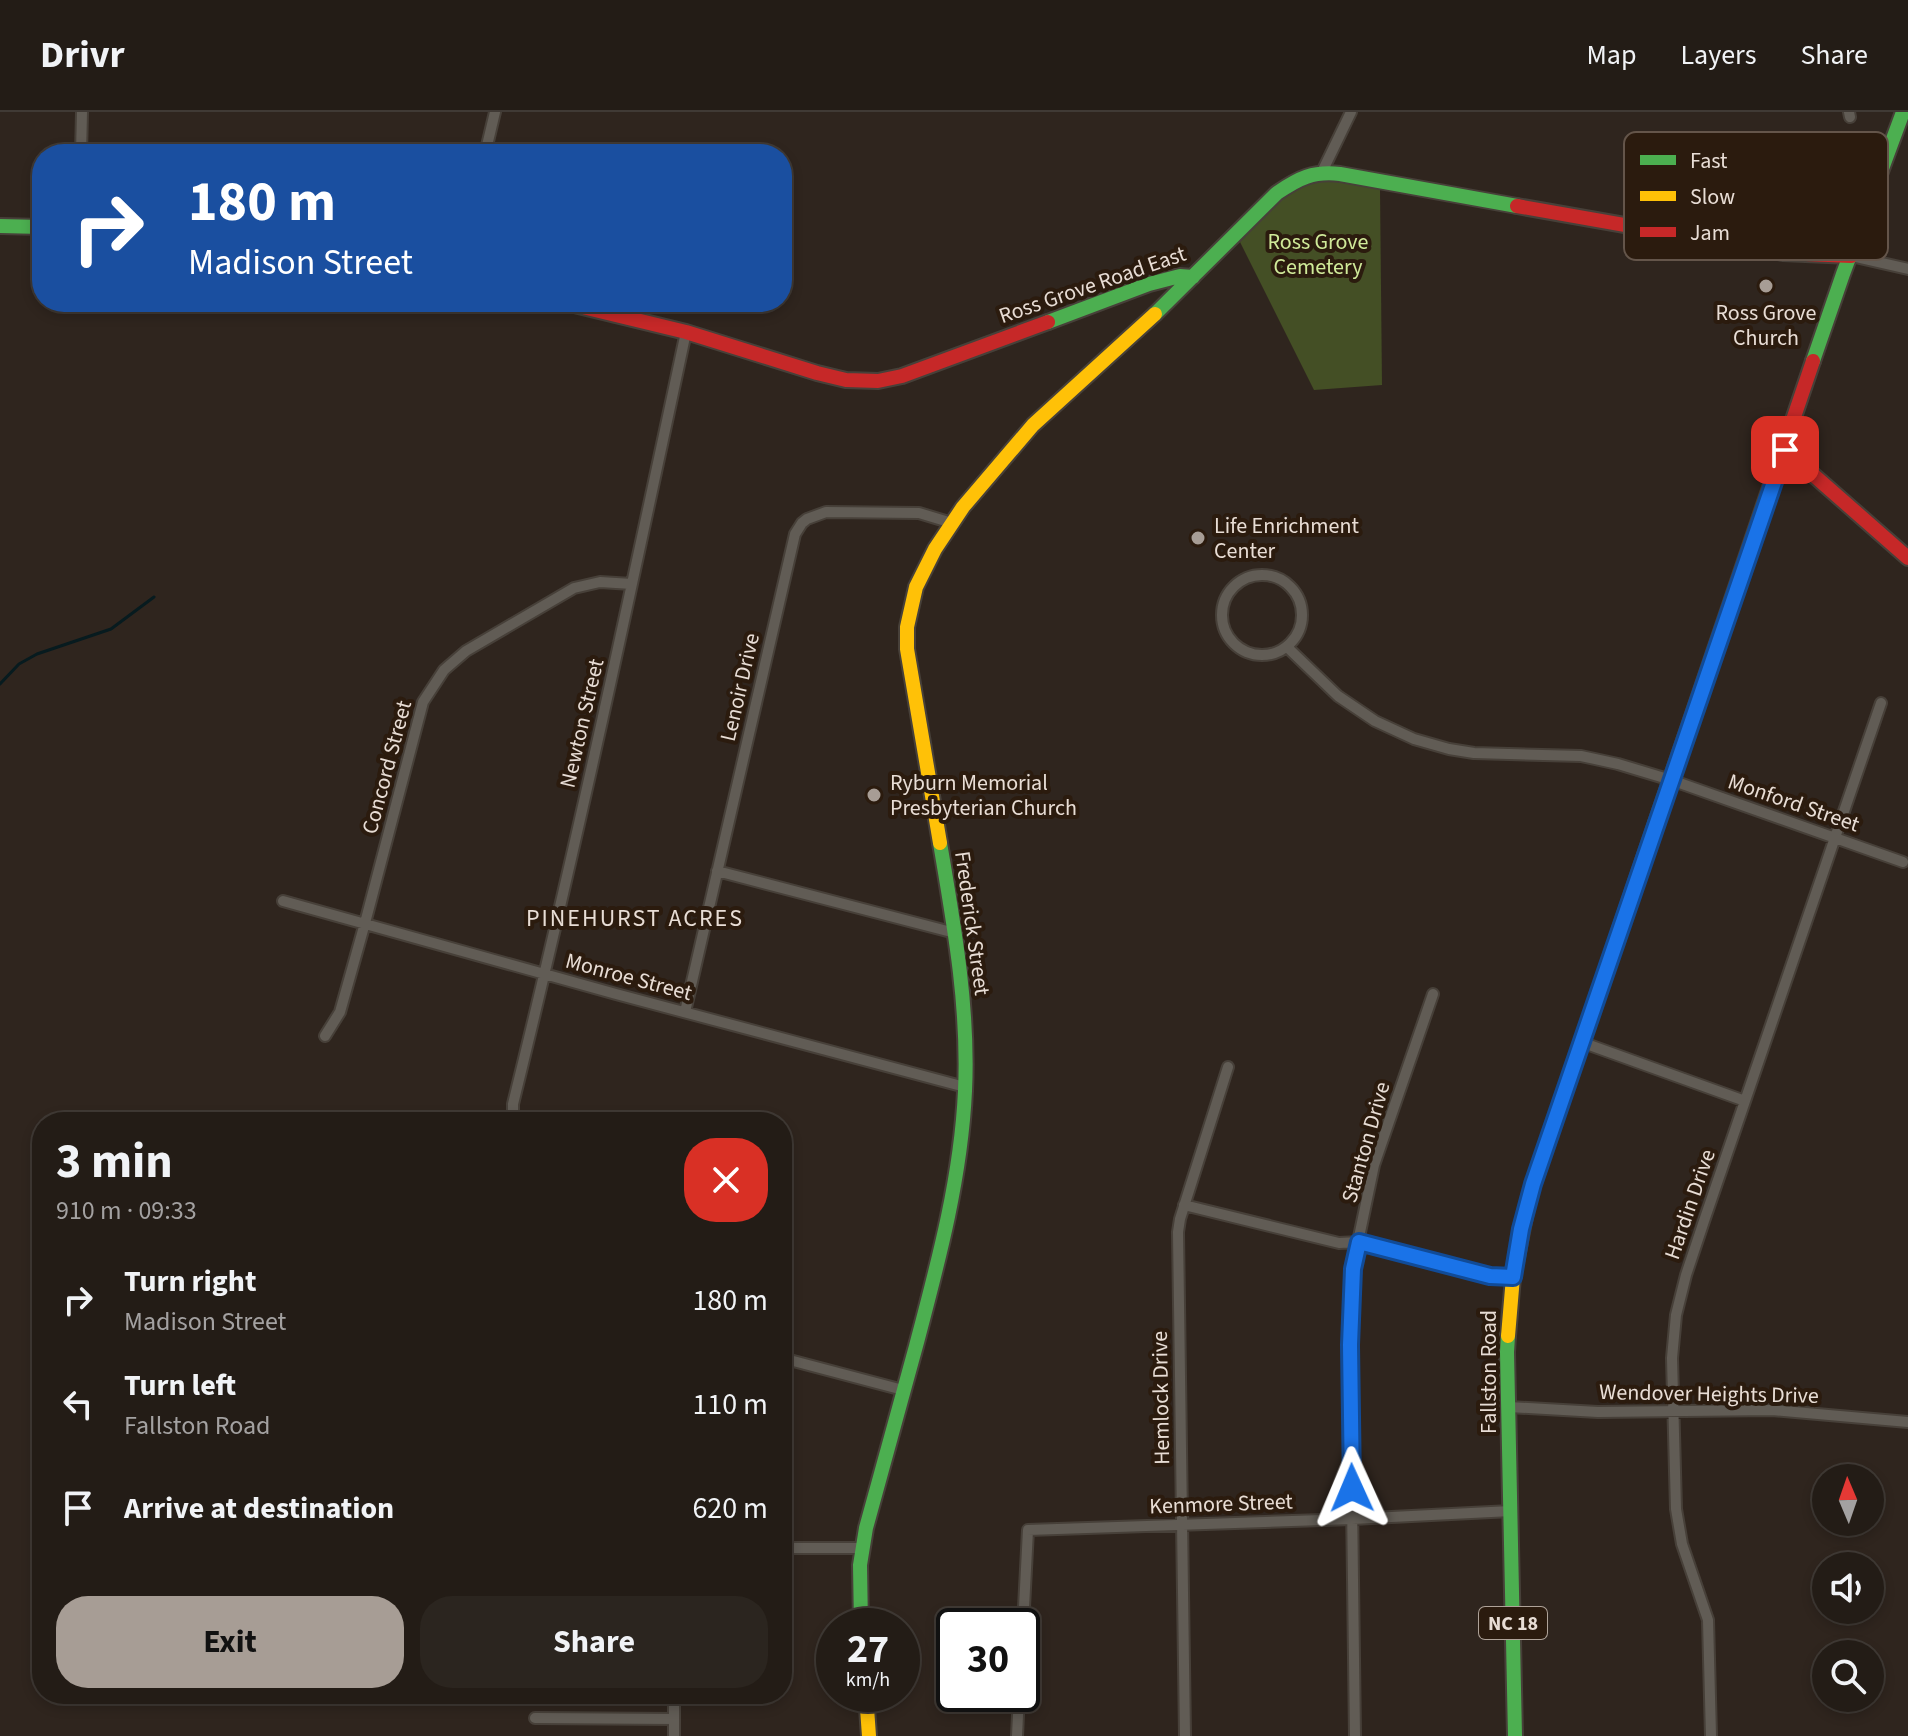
<!DOCTYPE html>
<html lang="en">
<head>
<meta charset="utf-8">
<style>
	body { margin:0; font-family:"Source Sans 3",sans-serif; background:#2b251f; color:#f1f3f6; height:100vh; display:flex; flex-direction:column; font-size:30px; white-space:nowrap }
	* { box-sizing:border-box; margin:0 }
	p { font-size:26px; color:#a3a1a1 }
	.icon { flex:none; width:44px; height:44px; fill:none; stroke:currentColor; stroke-width:2; stroke-linecap:round; stroke-linejoin:round }
	.map { position:relative; flex:1; overflow:hidden }
	.side { position:absolute; left:32px; top:1000px; width:760px; height:592px; display:flex; flex-direction:column; background:#231c16; border-radius:32px; box-shadow:0 4px 12px #0003,0 0 0 2px #403a35 }
	.side>* { flex:none }
	.hud { position:absolute; left:32px; top:32px; width:760px; height:168px; border-radius:32px; box-shadow:0 4px 12px #0003,0 0 0 2px #403a35; background:#1a4fa0; color:#fff; overflow:hidden }
	.needle { width:52px; rotate:358deg }
	.tools { position:absolute; left:1812px; top:1352px; display:grid; gap:16px }
	.tools a { display:grid; place-items:center; width:72px; height:72px; border-radius:50%; background:#231c16; box-shadow:0 4px 12px #0003,0 0 0 2px #403a35; font-size:40px }
	.speed { position:absolute; left:816px; top:1496px; display:flex; gap:16px; font-size:40px; font-weight:700; text-align:center }
	.speed>* { display:grid; place-content:center; width:104px; height:104px; border-radius:50%; background:#231c16; box-shadow:0 4px 12px #0003,0 0 0 2px #403a35; line-height:1 }
	.speed small { font-size:20px; font-weight:400 }
	.speed .limit { border:4px solid #111; border-radius:12px; background:#fff; color:#111 }
	.pin { position:absolute; display:grid; place-items:center; width:68px; height:68px; color:#fff; margin:-34px; border-radius:16px; box-shadow:0 4px 12px #0006 }
	.me { position:absolute; width:88px; margin:-44px; rotate:359deg; stroke-linejoin:round; filter:drop-shadow(0 0 6px #0008) }
	.turn { display:flex; align-items:center; gap:28px; height:168px; padding:0 24px; font-size:36px }
	.turn .icon { width:104px; height:104px; stroke-width:2.5 }
	.turn b { display:block; font-size:56px; line-height:68px }
	.round { display:grid; place-items:center; flex:none; width:84px; height:84px; border-radius:32px; background:#2b251f }
	.head { display:flex; align-items:center; justify-content:space-between; height:136px; padding:0 24px }
	h1 { font-size:48px; font-weight:700; line-height:60px }
	.action { display:flex; gap:16px; margin-top:auto; padding:16px 24px }
	.action a { flex:1; height:92px; border-radius:32px; background:#a79d95; color:#111; font-size:32px; font-weight:700; line-height:92px; text-align:center }
	.action a+a { background:#2b251f; color:#f1f3f6 }
	ul { padding:0; list-style:none }
	li { display:flex; align-items:center; gap:24px; height:104px; padding:0 24px }
	li div { flex:1 }
	li b { display:block; font-size:30px }
	li em { font-style:normal }
	header { display:flex; align-items:center; gap:48px; box-sizing:border-box; height:112px; padding:0 40px; background:#231c16; border-bottom:2px solid #403a35 }
	header strong { font-size:38px }
	nav { display:flex; gap:44px; margin-inline-start:auto; font-size:28px }
	.map>svg:first-child { display:block }
	.green { fill:#444f25 }
	.lines { fill:none; stroke-linecap:round; stroke-linejoin:round }
	.stream { stroke:#071b1f; stroke-width:3 }
	.street-casing { stroke:#474039; stroke-width:14 }
	.fast-casing { stroke:#474039; stroke-width:18 }
	.slow-casing { stroke:#474039; stroke-width:18 }
	.jam-casing { stroke:#474039; stroke-width:18 }
	.street { stroke:#615c55; stroke-width:10 }
	.fast { stroke:#4caf50; stroke-width:14 }
	.slow { stroke:#ffc107; stroke-width:14 }
	.jam { stroke:#c62828; stroke-width:14 }
	.route-casing { stroke:#114b97; stroke-width:20 }
	.route { stroke:#1a73e8; stroke-width:14 }
	.poi-dot { fill:#a79d95; stroke:#2b1b0e; stroke-width:3 }
	.labels { text-anchor:middle; stroke-width:8; stroke-linejoin:round; paint-order:stroke }
	.shield { fill:#2b1b0e; stroke:#afa399; stroke-width:2 }
	.shield-label { font-size:20px; font-weight:bold; fill:#e8ddd5 }
	.park-label { font-size:22px; fill:#d0ea99; stroke:#2b1b0e }
	.street-label { font-size:22px; fill:#e8ddd5; stroke:#2b1b0e }
	.poi-label { font-size:22px; fill:#e8ddd5; stroke:#2b1b0e; text-anchor:start }
	.neighbourhood-label { font-size:24px; letter-spacing:2px; fill:#e8ddd5; stroke:#2b1b0e }
	.key { fill:#2b1b0e; stroke:#64554a; stroke-width:2 }
	.key-label { font-size:22px; fill:#e8ddd5 }
</style>
</head>
<body>
<header>
<strong>Drivr</strong>
<nav><a>Map</a><a>Layers</a><a>Share</a></nav>
</header>
<div class="map">
<svg width="1908" height="1624" viewBox="0 0 1908 1624">
	<rect width="100%" height="100%" fill="#2f251e"/>
	<path class="green" d="M1319,70H1337L1380,77L1382,273L1314,278L1240,130L1279,88L1298,75Z"/>
	<g class="lines">
		<path class="stream" d="M0,572L19,552L37,542L111,517L154,485"/>
		<defs>
			<path id="street" d="M1849,0L1850,5
				M81,42L82,0
				M485,42L495,0
				M1322,60L1351,0
				M1851,144L1908,157
				M1222 503a40 40 0 1 1 80 0a40 40 0 1 1-80 0Z
				M1287,535L1338,584L1375,609L1414,627L1449,637L1474,641L1581,644L1618,652L1671,668L1903,750
				M717,759L955,821
				M283,789L616,882L965,975
				M685,900L795,422L802,411L807,407L826,400L919,401L952,411
				M325,924L340,900L365,811L423,590L444,558L466,539L574,476L600,470L632,472
				M1581,930L1745,989
				M513,1010V992C576,736 631,478 686,220
				M1184,1093L1339,1131L1359,1130L1490,1164L1513,1165
				M782,1246L903,1278
				M1509,1295L1598,1300L1772,1298L1908,1310
				M782,1436H862
				M1022,1534L1028,1418L1352,1407L1511,1399
				M535,1606L674,1607
				M674,1624V1582
				M1017,1624L1019,1582
				M1185,1624L1178,1120L1180,1107L1228,955
				M1355,1624L1350,1233L1354,1149L1374,1053L1433,882
				M1711,1624L1708,1508L1682,1432L1676,1397L1672,1246L1676,1203L1686,1163L1704,1109L1881,591"/>
			<path id="fast" d="M0,114L42,115
				M1155,202L1277,81C1299,66 1313,59 1340,62L1517,94
				M1048,210L1149,172L1180,164L1193,165
				M1813,249L1843,162L1903,0
				M1508,1224L1507,1240L1515,1624
				M861,1514L860,1453L866,1416C883,1355 899,1295 916,1234C938,1151 961,1066 965,979C969,896 954,813 940,731"/>
			<path id="slow" d="M940,731L907,537V515L916,475L935,437L963,395L1033,313L1155,202
				M1508,1224L1513,1165L1529,1085L1656,711
				M866,1582L869,1624"/>
			<path id="jam" d="M1517,94L1783,141L1851,144
				M562,190L686,220L817,261L846,268L878,269L902,264L1048,210
				M1785,338L1908,446
				M1656,711L1813,249"/>
		</defs>
		<use href="#street" class="street-casing"/>
		<use href="#fast" class="fast-casing"/>
		<use href="#slow" class="slow-casing"/>
		<use href="#jam" class="jam-casing"/>
		<use href="#street" class="street"/>
		<use href="#fast" class="fast"/>
		<use href="#slow" class="slow"/>
		<use href="#jam" class="jam"/>
	</g>
	<g class="lines">
		<defs>
			<path id="route" d="M1352,1376L1350,1233L1353,1157L1359,1130L1490,1164L1513,1165L1521,1117L1533,1072L1785,338"/>
		</defs>
		<use href="#route" class="route-casing"/>
		<use href="#route" class="route"/>
	</g>
	<g class="poi-dot">
		<circle cx="1766" cy="174" r="8"/>
		<circle cx="1198" cy="426" r="8"/>
		<circle cx="874" cy="683" r="8"/>
	</g>
	<g class="labels">
		<rect class="shield" x="1479" y="1495" width="68" height="32" rx="6"/>
		<g class="shield-label">
			<text x="1513" y="1518">NC 18</text>
		</g>
		<g class="park-label">
			<text x="1318" y="137">Ross Grove<tspan x="1318" dy="25">Cemetery</tspan></text>
		</g>
		<g class="street-label">
			<text transform="translate(1092 172) rotate(-19)" y="8">Ross Grove Road East</text>
			<text transform="translate(739 575) rotate(-77)" y="8">Lenoir Drive</text>
			<text transform="translate(581 611) rotate(-77)" y="8">Newton Street</text>
			<text transform="translate(386 655) rotate(-75)" y="8">Concord Street</text>
			<text transform="translate(1794 690) rotate(19)" y="8">Monford Street</text>
			<text transform="translate(973 811) rotate(82)" y="8">Frederick Street</text>
			<text transform="translate(629 864) rotate(15)" y="8">Monroe Street</text>
			<text transform="translate(1365 1030) rotate(-74)" y="8">Stanton Drive</text>
			<text transform="translate(1689 1092) rotate(-71)" y="8">Hardin Drive</text>
			<text transform="translate(1488 1260) rotate(-90)" y="8">Fallston Road</text>
			<text transform="translate(1709 1281) rotate(1)" y="8">Wendover Heights Drive</text>
			<text transform="translate(1160 1286) rotate(-91)" y="8">Hemlock Drive</text>
			<text transform="translate(1221 1391) rotate(-2)" y="8">Kenmore Street</text>
		</g>
		<g class="poi-label">
			<text x="1766" y="208" text-anchor="middle">Ross Grove<tspan x="1766" dy="25">Church</tspan></text>
			<text x="1214" y="421">Life Enrichment<tspan x="1214" dy="25">Center</tspan></text>
			<text x="890" y="678">Ryburn Memorial<tspan x="890" dy="25">Presbyterian Church</tspan></text>
		</g>
		<g class="neighbourhood-label">
			<text x="635" y="814">PINEHURST ACRES</text>
		</g>
	</g>
	<rect x="1624" y="20" width="264" height="128" rx="12" class="key"/>
	<rect x="1640" y="43" width="36" height="10" fill="#4caf50"/>
	<rect x="1640" y="79" width="36" height="10" fill="#ffc107"/>
	<rect x="1640" y="115" width="36" height="10" fill="#c62828"/>
	<g class="key-label">
		<text x="1690" y="56">Fast</text>
		<text x="1690" y="92">Slow</text>
		<text x="1690" y="128">Jam</text>
	</g>
</svg>
<div class="tools">
<a><svg class="needle" viewBox="-14 -14 28 28"><path d="M0-13l5 13h-10z" fill="#e53935"/><path d="M0 13l5-13h-10z" fill="#a3a1a1"/></svg></a>
<a><svg class="icon" aria-label="sound" viewBox="0 0 24 24"><path d="M4 9h4l5-4v14l-5-4H4zM17 9q2 3 0 6"/></svg></a>
<a><svg class="icon" aria-label="search" viewBox="0 0 24 24"><circle cx="10" cy="10" r="6"/><path d="M15 15l6 6"/></svg></a>
</div>
<div class="speed"><div>27<small>km/h</small></div><div class="limit">30</div></div>
<div class="pin" style="left:1785px;top:338px;background:#d93025"><svg class="icon" aria-label="arrive" viewBox="0 0 24 24"><path d="M6 21V4h12l-3 4 3 4H6"/></svg></div>
<svg class="me" style="left:1352px;top:1376px" viewBox="-20 -20 40 40"><path d="M0-17L14 15 0 8-14 15z" fill="#1a73e8" stroke="#fff" stroke-width="4"/></svg>
<div class="hud">
<div class="turn"><svg class="icon" aria-label="right" viewBox="0 0 24 24"><path d="M7 20v-9h11M14 6l5 5-5 5"/></svg><div><b>180 m</b>Madison Street</div></div>
</div>
<section class="side">
<div class="head"><div><h1>3 min</h1><p>910 m · 09:33</p></div><a class="round" style="background:#d93025;color:#fff"><svg class="icon" aria-label="close" viewBox="0 0 24 24"><path d="M6 6l12 12M18 6L6 18"/></svg></a></div>
<ul>
<li><svg class="icon" aria-label="right" viewBox="0 0 24 24"><path d="M7 20v-9h11M14 6l5 5-5 5"/></svg><div><b>Turn right</b><p>Madison Street</p></div><em>180 m</em></li>
<li><svg class="icon" aria-label="left" viewBox="0 0 24 24"><path d="M17 20v-9H6M10 6l-5 5 5 5"/></svg><div><b>Turn left</b><p>Fallston Road</p></div><em>110 m</em></li>
<li><svg class="icon" aria-label="arrive" viewBox="0 0 24 24"><path d="M6 21V4h12l-3 4 3 4H6"/></svg><div><b>Arrive at destination</b></div><em>620 m</em></li>
</ul>
<div class="action"><a>Exit</a><a>Share</a></div>
</section>
</div>
</body>
</html>
